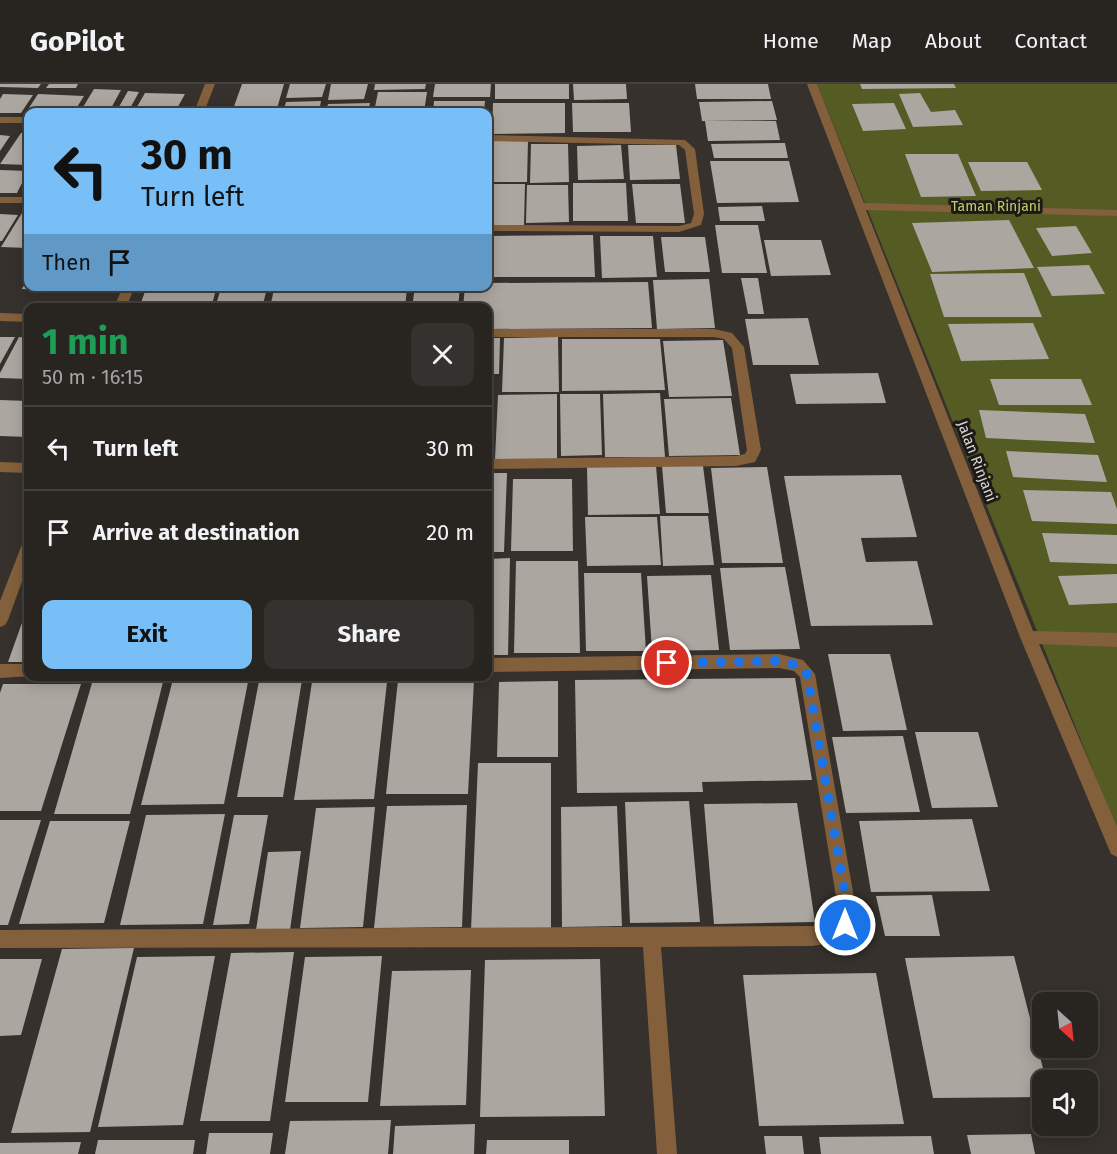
<!DOCTYPE html>
<html lang="en">
<head>
<meta charset="utf-8">
<style>
	body { margin:0; font-family:"Fira Sans",sans-serif; background:#34312e; color:#f1f3f6; height:100vh; display:flex; flex-direction:column; font-size:22px; white-space:nowrap }
	* { box-sizing:border-box; margin:0 }
	p { font-size:20px; color:#a5a5a5 }
	.icon { flex:none; width:33px; height:33px; fill:none; stroke:currentColor; stroke-width:2; stroke-linecap:round; stroke-linejoin:round }
	.map { position:relative; flex:1; overflow:hidden }
	.sheet { position:absolute; left:24px; top:219px; width:468px; height:378px; display:flex; flex-direction:column; background:#282521; border-radius:12px; box-shadow:0 3px 15px #0003,0 0 0 2px #44423f }
	.sheet>* { flex:none }
	.guide { position:absolute; left:24px; top:24px; width:468px; height:183px; border-radius:12px; box-shadow:0 3px 15px #0003,0 0 0 2px #44423f; background:#78bff8; color:#111; overflow:hidden }
	.needle { width:39px; rotate:153deg }
	.fabs { position:absolute; left:1032px; top:908px; display:grid; gap:12px }
	.fabs a { display:grid; place-items:center; width:66px; height:66px; border-radius:12px; background:#282521; box-shadow:0 3px 15px #0003,0 0 0 2px #44423f; font-size:30px }
	.pin { position:absolute; display:grid; place-items:center; width:51px; height:51px; color:#fff; margin:-26px; border:3px solid #fff; border-radius:50%; box-shadow:0 2px 6px #0007 }
	.me { position:absolute; width:66px; margin:-33px; rotate:0deg; stroke-linejoin:round; filter:drop-shadow(0 0 4px #0008) }
	.turn { display:flex; align-items:center; gap:21px; height:126px; padding:0 18px; font-size:27px }
	.turn .icon { width:78px; height:78px; stroke-width:2.5 }
	.turn b { display:block; font-size:42px; line-height:51px }
	.then { display:flex; align-items:center; height:57px; padding:0 18px; background:#0003; gap:12px; font-size:22px }
	.round { display:grid; place-items:center; flex:none; width:63px; height:63px; border-radius:12px; background:#34312e }
	.overview { display:flex; align-items:center; justify-content:space-between; height:102px; padding:0 18px }
	h1 { font-size:36px; font-weight:700; line-height:45px; color:#1e9e55 }
	.action { display:flex; gap:12px; margin-top:auto; padding:12px 18px }
	.action a { flex:1; height:69px; border-radius:12px; background:#78bff8; color:#111; font-size:24px; font-weight:700; line-height:69px; text-align:center }
	.action a+a { background:#34312e; color:#f1f3f6 }
	ul { padding:0; list-style:none }
	li { display:flex; align-items:center; gap:18px; height:84px; padding:0 18px; border-top:2px solid #44423f }
	li div { flex:1 }
	li b { display:block; font-size:22px }
	li em { font-style:normal }
	header { display:flex; align-items:center; gap:36px; box-sizing:border-box; height:84px; padding:0 30px; background:#282521; border-bottom:2px solid #44423f }
	header strong { font-size:28px }
	nav { display:flex; gap:33px; margin-inline-start:auto; font-size:21px }
	.map>svg:first-child { display:block }
	.green { fill:#545c23 }
	.building { fill:#aca6a0 }
	.lines { fill:none; stroke-linecap:round; stroke-linejoin:round }
	.minor { fill:#83603b; fill-rule:evenodd }
	.route { stroke:#1a73e8; stroke-width:10; stroke-dasharray:0 18 }
	.labels { text-anchor:middle; stroke-width:6; stroke-linejoin:round; paint-order:stroke }
	.far-park-label { font-size:14px; fill:#bfcf6b; stroke:#1c1917 }
	.street-label { font-size:15px; fill:#d8d5d2; stroke:#1c1917 }
</style>
</head>
<body>
<header>
<strong>GoPilot</strong>
<nav><a>Home</a><a>Map</a><a>About</a><a>Contact</a></nav>
</header>
<div class="map">
<svg width="1117" height="1070" viewBox="0 0 1117 1070">
	<rect width="100%" height="100%" fill="#36312c"/>
	<path class="green" d="M817,0H1117V746Z"/>
	<path class="building" d="M0,0H41L38,4L0,3Z
		M49,0H78L76,4H46Z
		M242,0H284L276,28H232Z
		M290,0H326L322,13L286,14Z
		M331,0H368L364,15L328,16Z
		M375,0H426L425,5L374,6Z
		M435,0H491L490,13H433Z
		M495,0H569V15H495Z
		M573,0H626L627,15L574,16Z
		M695,0H768L771,15H697Z
		M860,0H954L956,4L862,5Z
		M94,5L121,6L109,28H80Z
		M128,7L139,8L128,28H116Z
		M378,8H427L424,28H374Z
		M145,9L185,10L175,28H134Z
		M920,9L931,28L955,26L963,41L913,43L899,10Z
		M3,10L33,11L21,29H0V15Z
		M38,10L84,12L74,28L27,27Z
		M321,17L319,28H283L286,18Z
		M434,17H485L484,28H433Z
		M772,17L777,36L702,37L699,18Z
		M370,19L368,28H326L328,20Z
		M493,19H565V49L492,50Z
		M572,19H629L631,48H573Z
		M894,19L906,45L863,47L852,20Z
		M705,37H776L780,56L708,57Z
		M21,49H28V81L0,80Z
		M0,51L10,52L0,67Z
		M488,57H528L527,98H488Z
		M785,59L788,74H714L711,60Z
		M531,60H568L569,98L530,99Z
		M621,61L624,95L578,96L577,62Z
		M628,61H676L680,95L630,96Z
		M905,70H958L976,112L921,113Z
		M710,77H789L799,118L717,119Z
		M968,78H1027L1042,106L981,107Z
		M0,86L28,87L17,109H0Z
		M573,99H626L628,137H573Z
		M488,100H525L524,141H488Z
		M632,100H680L685,139H636Z
		M527,101H568L569,138L526,139Z
		M762,122L765,137H720L718,123Z
		M22,129H28V164L1,163Z
		M0,130L18,131L2,157H0Z
		M1009,136L1034,184L932,188L912,139Z
		M715,141H758L767,189H722Z
		M1076,142L1092,169L1052,172L1036,144Z
		M593,151L595,193H488V152Z
		M600,152H653L657,193L602,194Z
		M661,153H705L710,188H665Z
		M764,156H821L831,191L771,192Z
		M1089,181L1105,210L1052,212L1037,183Z
		M1024,189L1042,233H944L930,190Z
		M28,194V202H94L92,208L22,205Z
		M741,194H758L764,230H748Z
		M709,195L715,244L657,245L653,196Z
		M648,198L652,244L488,245V224H463L465,202H488V199Z
		M147,202H217L211,224H139Z
		M415,202H460L458,224H412Z
		M221,204H267L262,224H215Z
		M407,204L405,224H270L274,205Z
		M808,234L819,281H753L745,235Z
		M1033,239L1049,275L961,277L948,240Z
		M0,253H15L0,280Z
		M19,253L28,254V295L0,294V289Z
		M558,253L559,308H502L504,254Z
		M488,254H500L499,290H488Z
		M562,255H660L665,306L562,307Z
		M723,256L732,312L669,313L663,257Z
		M878,289L886,319L796,320L790,290Z
		M488,294H493L489,363H488Z
		M990,295H1081L1092,321H999Z
		M660,309L665,373H605L603,310Z
		M557,310V375H495L498,311Z
		M560,310H600L602,371L561,372Z
		M731,314L740,371L669,372L664,315Z
		M0,316L28,317V353L0,352Z
		M979,326L1085,330L1095,359L986,354Z
		M1006,367L1098,371L1107,398L1013,393Z
		M656,382L660,430L588,431L587,383Z
		M662,382H703L709,429H666Z
		M767,383L783,479H722L711,384Z
		M488,389H507L504,468H488Z
		M901,391L917,453L861,454L866,478L917,477L933,541L811,542L784,392Z
		M513,395H572L573,467H511Z
		M1023,406L1111,408L1117,425V440L1032,437Z
		M660,432H708L714,481L663,482Z
		M585,433H657L661,481L587,482Z
		M1042,449L1117,451V480L1050,478Z
		M510,474L508,571H488V475Z
		M516,477H578L580,569H514Z
		M785,483L800,565L730,566L720,484Z
		M584,489H641L646,567H586Z
		M1117,490V519L1069,521L1058,492Z
		M711,491L719,566L652,567L647,492Z
		M28,522V578H8Z
		M828,570H890L907,646L843,647Z
		M795,594L812,696L702,698L703,708L577,709L575,596Z
		M302,596L283,713H237L259,597Z
		M398,596H474L468,710H386Z
		M558,597V673H497L499,598Z
		M163,598L130,730H54L92,599Z
		M248,598L224,720L141,721L172,599Z
		M312,598H387L374,715L294,716Z
		M3,600H81L41,727H0V609Z
		M915,648H978L998,723L932,724Z
		M903,652L920,728L846,729L832,653Z
		M478,679H551V844L471,846Z
		M689,717L700,838L630,839L625,718Z
		M797,719L815,838L714,840L704,720Z
		M467,721L462,843L374,844L387,722Z
		M617,722L622,842L562,843L561,723Z
		M375,723L363,843L300,844L316,724Z
		M225,730L203,840L120,841L146,731Z
		M234,731H268L249,840L213,841Z
		M972,735L990,807L871,808L859,737Z
		M0,736H41L8,841H0Z
		M50,737H130L104,839L19,840Z
		M301,767L290,846H256L268,768Z
		M932,811L940,852H885L876,812Z
		M134,864L90,1048L11,1049L62,865Z
		M294,868L270,1037H200L231,869Z
		M215,872L183,1041L98,1043L137,873Z
		M382,872L368,1018H285L305,873Z
		M1014,872L1046,996H1042V1013L933,1014L905,874Z
		M0,875H42L21,951L0,952Z
		M600,875L605,1032L480,1033L485,876Z
		M471,886L466,1021L380,1022L392,887Z
		M876,889L904,1040L759,1042L743,891Z
		M391,1036L388,1070H285L290,1037Z
		M475,1040L474,1070H393L395,1042Z
		M209,1049H273L270,1070H206Z
		M1031,1050L1035,1070H971L967,1051Z
		M764,1052H802L804,1070H766Z
		M931,1052L934,1070H821L819,1053Z
		M98,1056H195L193,1070H95Z
		M487,1056H569V1070H486Z
		M81,1058L78,1070H0V1059Z"/>
	<g class="lines">
		<path class="minor" d="M205,0H215L204,28H194Z
			M807,0H817L864,119L1117,126V132L866,126L1033,547L1117,549V563L1039,560L1117,743V773L1111,770L1020,553Z
			M0,33H28V39H0Z
			M488,51L685,56L695,65L704,130L701,141L679,148L488,147V141L679,142L691,139L694,130L685,66L679,61L488,57Z
			M0,113H28V119H0Z
			M123,202H135L126,224H114Z
			M0,229L28,230V238L0,237Z
			M488,245H714L732,249L744,263L761,366L755,378L736,382L488,385V375L736,372L745,370L747,366L732,264L724,255L714,253H488Z
			M0,378L28,379V389L0,388Z
			M28,457V481L8,536L5,541L0,543V517L21,463L23,459Z
			M779,570L803,576L815,590L857,831L851,847L826,860L812,862L661,863L677,1070H657L643,863L0,864V846L824,842L838,835L839,831L800,593L794,587L779,584L488,588V574Z
			M0,580H28V592H32L0,594Z"/>
	</g>
	<g class="lines">
		<path class="route" d="M667,579L779,577L798,581L807,590L846,816L848,831L845,841"/>
	</g>
	<g class="labels">
		<g class="far-park-label">
			<text x="996" y="127">Taman Rinjani</text>
		</g>
		<g class="street-label">
			<text transform="translate(977 377) rotate(69)" y="5">Jalan Rinjani</text>
		</g>
	</g>
</svg>
<div class="fabs">
<a><svg class="needle" viewBox="-14 -14 28 28"><path d="M0-13l5 13h-10z" fill="#e53935"/><path d="M0 13l5-13h-10z" fill="#a5a5a5"/></svg></a>
<a><svg class="icon" aria-label="sound" viewBox="0 0 24 24"><path d="M4 9h4l5-4v14l-5-4H4zM17 9q2 3 0 6"/></svg></a>
</div>
<div class="pin" style="left:667px;top:579px;background:#d93025"><svg class="icon" aria-label="arrive" viewBox="0 0 24 24"><path d="M6 21V4h12l-3 4 3 4H6"/></svg></div>
<svg class="me" style="left:845px;top:841px" viewBox="-20 -20 40 40"><circle r="17" fill="#1a73e8" stroke="#fff" stroke-width="3"/><path d="M0-11L8 9 0 5-8 9z" fill="#fff"/></svg>
<div class="guide">
<div class="turn"><svg class="icon" aria-label="left" viewBox="0 0 24 24"><path d="M17 20v-9H6M10 6l-5 5 5 5"/></svg><div><b>30 m</b>Turn left</div></div>
<div class="then">Then<svg class="icon" aria-label="arrive" viewBox="0 0 24 24"><path d="M6 21V4h12l-3 4 3 4H6"/></svg></div>
</div>
<section class="sheet">
<div class="overview"><div><h1>1 min</h1><p>50 m · 16:15</p></div><a class="round"><svg class="icon" aria-label="close" viewBox="0 0 24 24"><path d="M6 6l12 12M18 6L6 18"/></svg></a></div>
<ul>
<li><svg class="icon" aria-label="left" viewBox="0 0 24 24"><path d="M17 20v-9H6M10 6l-5 5 5 5"/></svg><div><b>Turn left</b></div><em>30 m</em></li>
<li><svg class="icon" aria-label="arrive" viewBox="0 0 24 24"><path d="M6 21V4h12l-3 4 3 4H6"/></svg><div><b>Arrive at destination</b></div><em>20 m</em></li>
</ul>
<div class="action"><a>Exit</a><a>Share</a></div>
</section>
</div>
</body>
</html>
